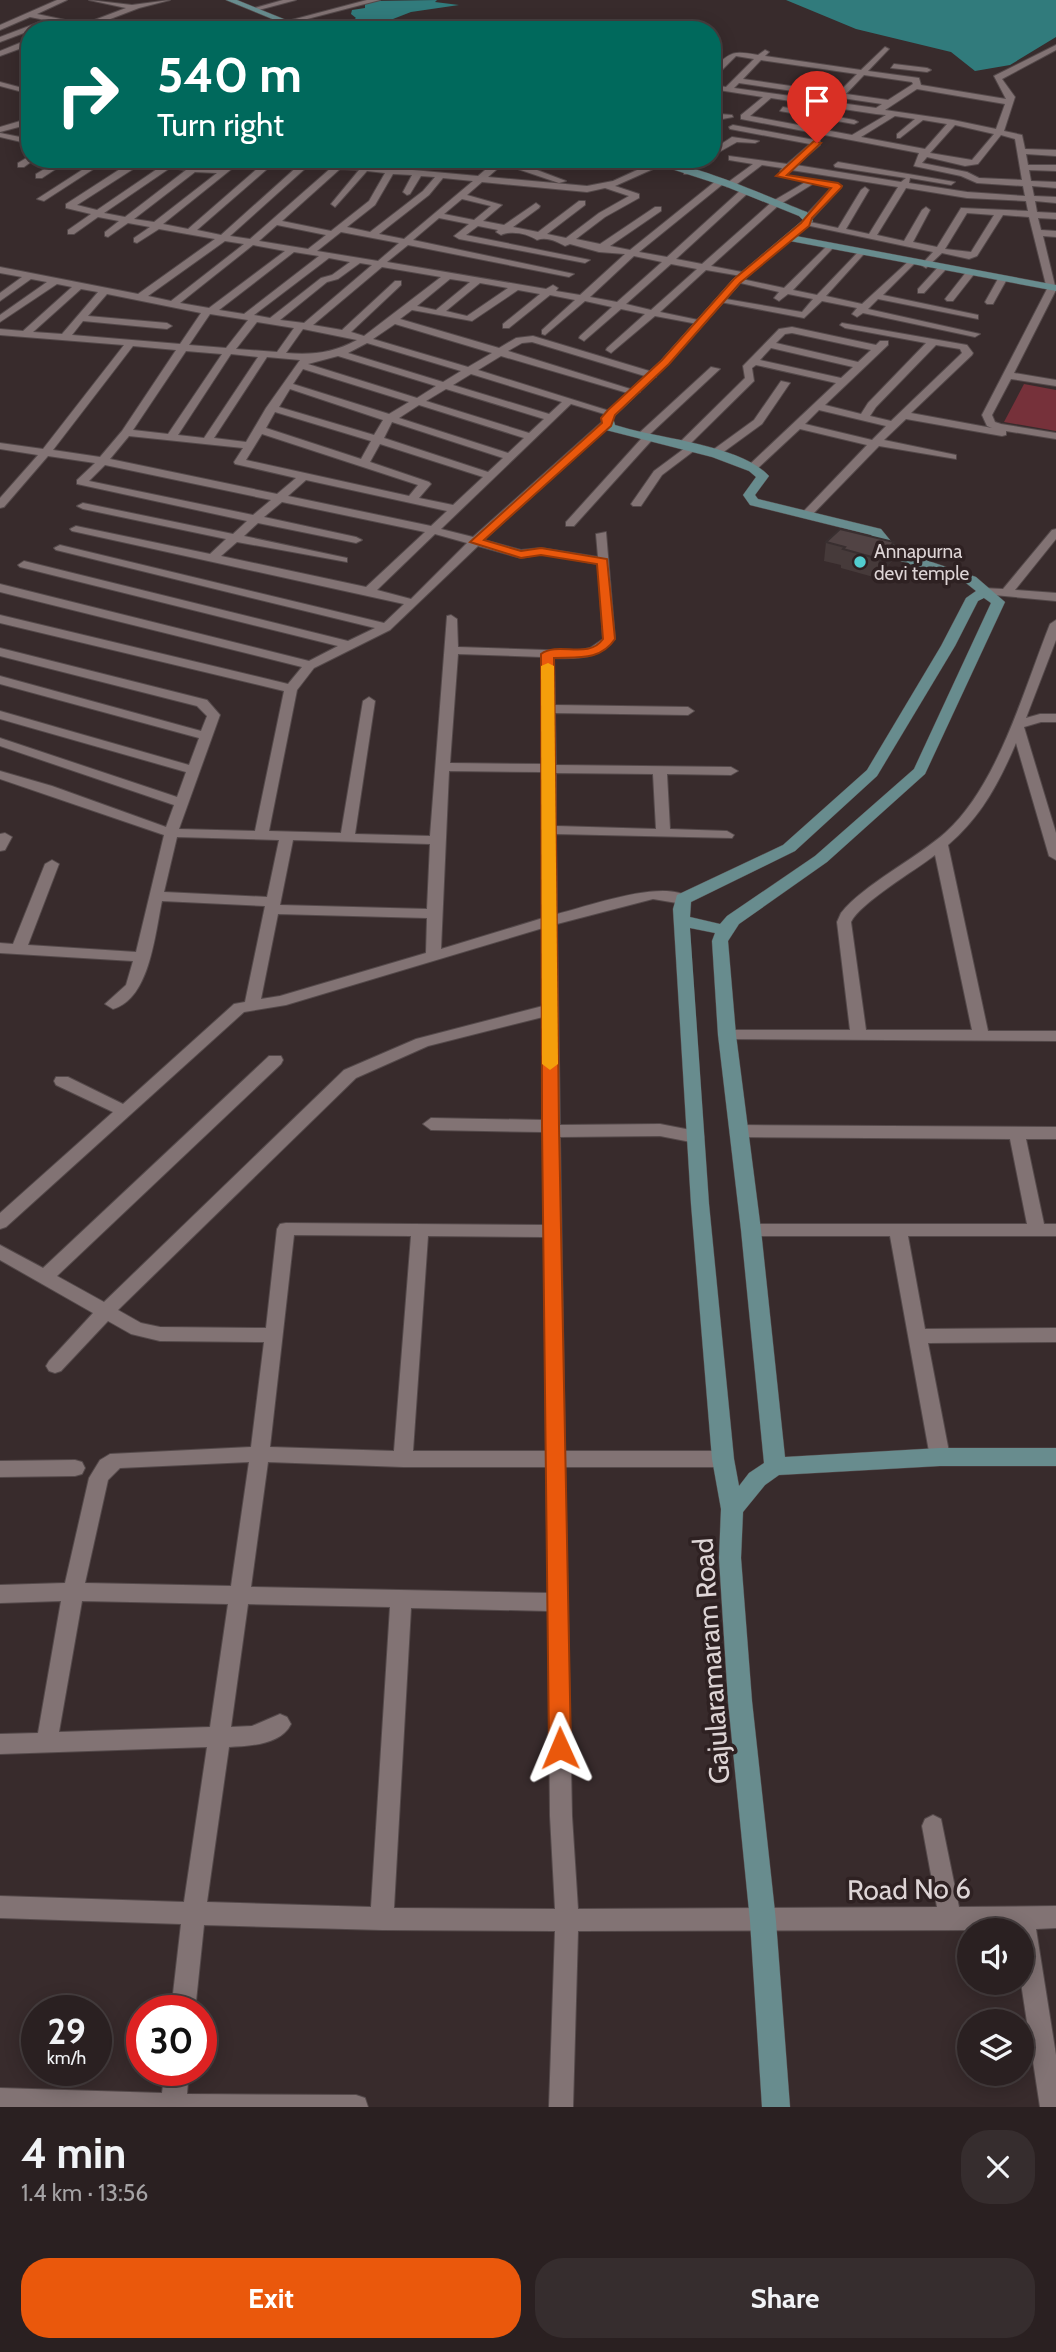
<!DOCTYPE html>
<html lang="en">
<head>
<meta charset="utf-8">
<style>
	body { margin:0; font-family:Cabin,sans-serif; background:#362d2e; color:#f1f3f6; height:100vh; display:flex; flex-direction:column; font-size:26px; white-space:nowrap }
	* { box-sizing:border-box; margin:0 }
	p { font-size:23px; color:#a5a3a5 }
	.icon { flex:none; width:38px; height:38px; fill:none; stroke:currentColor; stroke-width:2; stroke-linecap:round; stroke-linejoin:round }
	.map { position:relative; height:2107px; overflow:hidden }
	.sheet { display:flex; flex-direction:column; background:#2a2021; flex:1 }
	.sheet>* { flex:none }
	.banner { position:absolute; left:21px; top:21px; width:700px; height:147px; border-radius:28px; box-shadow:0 4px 18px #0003,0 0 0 2px #463e3f; background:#00695c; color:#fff; overflow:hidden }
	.fabs { position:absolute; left:957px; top:1918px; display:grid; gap:14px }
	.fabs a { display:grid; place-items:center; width:77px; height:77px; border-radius:50%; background:#2a2021; box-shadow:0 4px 18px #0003,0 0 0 2px #463e3f; font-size:35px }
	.speed { position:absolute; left:21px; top:1995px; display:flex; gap:14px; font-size:35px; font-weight:700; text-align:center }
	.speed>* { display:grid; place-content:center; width:91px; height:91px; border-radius:50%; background:#2a2021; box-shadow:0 4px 18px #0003,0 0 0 2px #463e3f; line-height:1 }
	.speed small { font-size:18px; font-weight:400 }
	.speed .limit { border:10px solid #d22; background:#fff; color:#111 }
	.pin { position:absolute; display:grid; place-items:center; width:60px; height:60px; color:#fff; margin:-72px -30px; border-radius:50% 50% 50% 0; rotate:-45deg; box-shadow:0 0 7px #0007 }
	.pin .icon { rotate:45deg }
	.me { position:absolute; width:77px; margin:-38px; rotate:359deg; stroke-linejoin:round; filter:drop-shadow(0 0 5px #0008) }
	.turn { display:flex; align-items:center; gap:24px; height:147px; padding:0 21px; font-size:32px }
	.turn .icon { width:91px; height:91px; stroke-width:2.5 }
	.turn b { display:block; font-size:49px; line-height:60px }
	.round { display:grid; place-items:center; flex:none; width:74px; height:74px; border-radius:28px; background:#362d2e }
	.headline { display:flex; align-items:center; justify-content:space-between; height:119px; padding:0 21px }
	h1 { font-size:42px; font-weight:700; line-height:52px }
	.primary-button { display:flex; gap:14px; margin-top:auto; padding:14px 21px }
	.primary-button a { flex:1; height:80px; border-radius:28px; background:#ea580c; color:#fff; font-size:28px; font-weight:700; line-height:80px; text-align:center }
	.primary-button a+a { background:#362d2e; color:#f1f3f6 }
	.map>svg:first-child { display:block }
	.green { fill:#76313a }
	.water { fill:#317b7c }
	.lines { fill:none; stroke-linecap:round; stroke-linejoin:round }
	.street-casing { stroke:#54494a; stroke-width:2 }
	.secondary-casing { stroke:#54494a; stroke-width:1 }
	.street { fill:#827374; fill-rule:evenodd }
	.secondary { fill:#688c8e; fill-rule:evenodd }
	.wall { fill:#463a3a }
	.shaded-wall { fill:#392f30 }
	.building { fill:#514344; stroke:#392f30; stroke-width:2 }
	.route { fill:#ea580c; stroke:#983908; stroke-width:2 }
	.slow { fill:#f59e0b }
	.poi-dot { fill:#52cdcf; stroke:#2e2122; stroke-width:2.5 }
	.labels { text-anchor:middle; stroke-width:7; stroke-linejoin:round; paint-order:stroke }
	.far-poi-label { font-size:19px; fill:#ddd4d5; stroke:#2e2122; text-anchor:start }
	.near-street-label { font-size:28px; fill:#ddd4d5; stroke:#2e2122 }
</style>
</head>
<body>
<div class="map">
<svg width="1056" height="2107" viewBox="0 0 1056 2107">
	<rect width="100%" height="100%" fill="#382b2c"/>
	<path class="green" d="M1024,384L1056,390V431L1004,422Z"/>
	<path class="water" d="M437,0L435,2L459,5L411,12L393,19L389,23H374L362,27L352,21L356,18L351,14L352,10L365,8V4L373,1Z
		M786,0H1056V37L1010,65L975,71L951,52L856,29Z"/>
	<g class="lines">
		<defs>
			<path id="street" d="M57,0H67L37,14L84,24L126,8L89,0L132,5L170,0L139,8L92,26L104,30H88L53,22L0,42V37L45,20L30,17L0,30V25Z
				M283,0H296L255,11L251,9Z
				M367,0H380L288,24L284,22Z
				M543,20L550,22L538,30H528Z
				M580,27H586L587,29L578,30Z
				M27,40H30V45L0,56V51Z
				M1056,45V50L1002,79L1015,97L1004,131L1022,135L1025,149L1056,150V156L1026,154L1028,165H1056V171L1029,170L1031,181L1056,182V188L1032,186L1034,196L1056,197V203L1035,201L1037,212L1056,213V219L1038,218L1041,230L1056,231V237L1043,236L1056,290L1014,373L1056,380V386L1011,379L992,415L995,422L1001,424L1056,433V439L1006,431V435L1002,436L906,419L884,440L956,455V459L879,446L810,517H802V513L867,445L800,429L757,469H749V465L836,383L756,365L752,368L754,381L688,446H695V450L662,475L641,506H633L631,504L654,471L685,448L677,445L745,378L743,366L779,329L792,327L876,345L880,341H888V345L825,405L861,414L868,403L926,343L845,328L840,325L842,323L967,345L973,353L972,355L911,413L992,428L987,426L982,415L1047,289L1029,217L1003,215L977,256L969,259L942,253L926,268L921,265L933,252L801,224L805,221L838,228L861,190L865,187L869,190L846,229L869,234L898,187L791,170L784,174L780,171L782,168L762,165L733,187H727V183L753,164L729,160V156L787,164L810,144L730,129L729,127L733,125L820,141V145L796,165L901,182L906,178L835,167L834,165L838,162L955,182L951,185L910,178L909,183L967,192L1025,196L1023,186L977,183L961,176L914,166L919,153L741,119V115L763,97L712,89V85L726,87L754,59L736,56L719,73H713V69C731,51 733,51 758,55L765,50L769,52L765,56L861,70L885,47L889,49L868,71L919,78L921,85L1006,99L994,76ZM761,60L857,74L838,93L743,79ZM864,75L912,82L913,84L888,100L846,94ZM739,83L834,97L832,100L836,102L842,98L882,104L876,108L734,88ZM917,89L1005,104L996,129L953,120L885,110ZM771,98L876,114L886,115L852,135L750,116ZM895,116L915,119L897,134V138H900L923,120L947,124L925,149L861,137ZM955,125L994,134L972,160L930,153ZM1001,135L1015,139L1022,180L979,178L967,172L922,163L927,157L965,166L978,164ZM906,188L967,198L1026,201L1028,211L961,208L937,247L913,242L930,210L926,207L922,210L904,241L877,235ZM967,213L994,215L971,252L945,249ZM792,333L871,350L858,362L776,343L785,334ZM936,345L960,349L962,353L891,421L870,416L876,407ZM771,348L853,367L841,378L760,360ZM819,410L886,426L872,440L805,424Z
				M894,64L927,68L931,70L927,72L891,68Z
				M0,82L30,90V94L0,86Z
				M783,107L854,120L858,122L854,124L780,111Z
				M720,114L732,115L733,117L712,121V116Z
				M27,119H30V124L0,132V127Z
				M0,133L30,139V144L0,137Z
				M732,137L759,141L755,143L737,142L712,156V150Z
				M28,157L35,159L24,167H18V163Z
				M61,159H71L42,178H36V174Z
				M99,159H109L44,201L37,199Z
				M123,159L166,162L171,159H181L176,164L192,166L201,159H211L201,168C220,170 228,159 244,159L163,224L188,229L265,162L259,159H293L478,176L498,159H508L566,181L559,183L503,164L488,177L587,186L613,181L659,160L663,163L662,165L615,186L639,194V198L605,217L576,239L600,244L655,207H661V211L610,246L630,250L717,180H723V184L639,252L667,257L742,189H748V193L676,259L702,264L773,201L809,180L816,182L779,205L711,266L747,273V277L706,270L660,312L703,321V325L655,316L611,353L606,350L607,348L645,314L621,309L584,341L579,338L580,336L612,307L585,301L545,335L542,334V330L575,300L550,295L509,328H503V324L540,294L518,290L472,321L412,310L400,319L499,348L516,338L533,336L656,373V377H648L532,342L522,343L508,351L640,392L631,394L501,356L478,370L616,413L611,416L571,404L441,529L473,537L603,421H611V425L484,540L521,550L541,548L598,557L596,534L606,532L615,639C600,659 578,659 554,658L555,705L688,707L694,711L688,715L555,713L556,765L731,767L738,771L731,775L667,774L670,829L727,831L734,835L732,838L556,834L557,914C586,907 668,877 690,899L683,904L653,899L557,924L560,1125L660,1124L696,1131L702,1133L704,1137L702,1141L696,1143L660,1136L560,1137L565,1451H723L730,1453L733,1459L730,1465L723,1467H565L572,1816L578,1909L937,1907L922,1826L925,1819L933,1815L941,1819L959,1907L1056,1906V1928L1036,1929L1056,2055V2107H1040L1021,1983L1022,1930L578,1931L573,2107H549L555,1931L382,1930L204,1925L195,2011H171L181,1924L0,1918V1896L184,1902L207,1747L0,1754V1734L38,1733L61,1601L0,1603V1585L65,1583L89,1478L100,1460L110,1454L251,1447L264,1342L160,1341L131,1334L108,1321L61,1371L55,1373L49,1371L46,1366L49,1361L93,1313L0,1260V1245L43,1268L269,1056H281L283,1060L281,1064L57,1276L104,1302L344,1070L416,1039L543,1006V928L286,1005L244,1012L6,1227L0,1229V1213L113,1112L56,1085L54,1081L56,1077H68L123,1104L234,1004L245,1002L265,906L162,901C155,933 150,999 113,1009L105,1004L126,985L133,961L0,953V943L13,944L45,864L52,860L59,864L28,945L136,952L164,835L0,779V771L52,786L166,827L174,805L0,746V738L177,797L186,772L0,719V711L189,765L199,738L0,684V676L201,731L207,716L197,706L0,656V648L207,700L220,715L179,829L255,831L284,691L0,623V615L288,684L302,667L0,592V584L309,661L338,646L20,567L18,565L24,561L348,641L375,628L56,550L54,548L60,545L384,623L404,604L72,531L70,529L76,526L210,554L226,539L83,509L77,506L83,503L233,534L247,521L77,484V480L95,463L48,456L4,507L0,508V498L38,455L0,449V443L43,449L124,345L0,335V329L23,331L72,287L57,284L0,322V315L47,282L31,279L0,301V293L22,277L0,273V267L138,294L215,239L159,229L137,243L134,242V238L150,227L128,223L108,237L105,236V232L119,221L98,217L74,234H68V230L91,214L66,208V204L131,162ZM274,163L299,165L221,235L197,230ZM141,164L160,167L97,210L77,205ZM308,166L331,168L250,239L230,236ZM170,168L186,170L125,217L104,213ZM340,169L359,170L331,204L335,207L367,171L385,173L369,201L331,231L282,221ZM195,172L217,173L154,222L134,219ZM393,174L412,175L403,192L407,195L410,194L421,176L435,177L423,191L370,232L347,227L375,205ZM443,178L473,181L404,239L379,234L429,195ZM482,182L587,192L605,188L629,196L599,213L566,238L547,234L585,205V201H579L538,232L513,227L539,208L540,206L536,203L504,225L483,221L502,205L467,195ZM462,199L491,206L474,220L444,214ZM439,218L469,224L454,236L459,239L585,263L590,260L466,235L478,226L498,230L496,232L501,235C512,230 528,234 537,240C547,236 558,242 565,246L570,244L599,252L625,254L580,295L556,291L558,288L553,285L546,289L387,262L408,245L569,277L574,274L413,240ZM277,225L326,235L308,249L259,241ZM341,232L399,243L378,261L317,251ZM225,241L244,244L171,301L148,296ZM253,245L285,251L209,308L180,303ZM294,252L319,256L244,314L219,310ZM634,256L662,262L617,302L590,297ZM329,258L350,262L332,275L321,278L270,318L254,315ZM360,263L372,265L304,323L280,320L327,282L338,279ZM671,264L697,269L651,310L626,304ZM382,267L441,277L364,336L351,332L401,285V281H395L342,330L313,325ZM450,279L470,282L436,310L417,306ZM480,283L508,288L467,316L446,311ZM81,289L98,292L62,334L33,332ZM107,294L201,313L180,344L72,335L83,321L167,329L172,326L167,323L88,316ZM210,314L248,320L226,348L189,345ZM257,322L294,328L277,352L236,349ZM395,324L492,353L468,367L373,339ZM303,329L357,340C333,353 313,355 286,353ZM367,343L461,371L443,382L348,353ZM133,346L176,350L122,431L100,457L53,450ZM186,351L222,354L168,434L133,430ZM231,354L258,357L204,438L178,435ZM338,356L436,386L417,398L308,364ZM267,357L300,360L266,408L246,442L214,438ZM303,369L409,402L389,414L293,384ZM471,374L562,402L549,414L453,385ZM290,389L383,420L374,435L279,407ZM446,389L544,419L529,433L426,401ZM419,405L524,438L508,453L399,418ZM275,412L371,441L361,459L266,428ZM392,422L503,458L488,472L384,438ZM262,434L418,485L409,496L246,460ZM129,436L243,448L234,462L235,464L296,478L277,494L110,459ZM380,444L483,477L453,505L419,498L431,484L429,482L370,462ZM105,465L271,500L253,515L89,481ZM306,480L447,511L431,526L288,496ZM282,502L425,532L366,587L221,556L237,542L347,562V558L244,536L258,523L356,543L362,540L356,537L264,517ZM435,534L467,543L411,599L377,590ZM478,546L521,558L541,554L598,564L603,639L590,648L576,651L458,647L457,619L451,615L447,616L430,836L355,834L375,701L369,697L363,701L341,833L269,831L297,690L314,668L390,630ZM458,654L542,657V764L450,763ZM449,771L542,772L543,918L441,949ZM556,773L653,774L656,829L556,826ZM177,837L279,840L267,897L164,892ZM293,840L430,844L427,909L280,905ZM278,914L427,918L426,953L280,996L261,999ZM543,1017L544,1120L431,1118L423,1124L431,1130L543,1132L544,1225L286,1223L280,1224L277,1229L266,1328L160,1327L141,1323L118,1310L356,1078L428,1046ZM294,1235L411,1236L394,1451L270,1447ZM428,1236L544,1237L546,1451H413ZM249,1462L231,1586L85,1583L108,1480L120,1468ZM268,1462L403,1467H546L548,1593L251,1587ZM82,1601L228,1604L210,1727L59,1732ZM248,1604L390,1607L371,1907L207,1902L229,1747C249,1746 281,1745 291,1724L287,1717L280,1714L252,1726L231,1727ZM411,1608L548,1611L550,1816L555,1909L394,1908Z
				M699,159H709L690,174H684V170Z
				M835,184L842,186L811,220H805V216Z
				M829,244L832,245V249L793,290L817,295L860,250L865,253L863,255L826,296L862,304L911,259L916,262L883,295L978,315V319L878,299L868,309L980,334L975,337L863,313L857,317L852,314L857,308L822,301L804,318L715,301L720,298L802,312L813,299L788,294L779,301L774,298L779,292L732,281L737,278L784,288Z
				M939,266L947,268L924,293H918V289Z
				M967,271L975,273L953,301H947L945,299Z
				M999,277L1007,279L993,304H987L985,302Z
				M711,367L720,369L649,435L653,438L652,440L574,526H566V522L641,439L637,436L638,434Z
				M781,381L790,383L762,424L718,456H710V452L754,420Z
				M1056,529V539L1015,590L1056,593V601L983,594V588L1003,589L1052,530Z
				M1056,620V640L1026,718L1040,714H1056V722H1041L1024,727L1056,833V860L1049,856L1016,743C999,783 981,817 948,845L988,1031H1056V1041L721,1039L719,1035L727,1030H850L837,922L841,913C863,885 917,858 946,832C998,785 1024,689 1050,624ZM935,855L972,1030H866L851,922C860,903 916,870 935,855Z
				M5,833L12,837L5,850L0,851V834Z
				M740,1125L1056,1127V1139H1026L1044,1224H1056V1236H908L925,1329L1056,1328V1342L928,1343L950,1457L947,1463L940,1465L933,1463L930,1457L890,1236H751L745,1235L742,1230L745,1225L751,1224H1027L1010,1139L740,1137L732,1131Z
				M75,1460L82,1462L85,1468L82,1474L75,1476L0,1477V1461Z
				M165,2070H189L187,2094L356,2095L365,2098L368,2107H0V2088L162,2093Z"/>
			<path id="secondary" d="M226,0H237L311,30H299Z
				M641,159C687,159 763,195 807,212L813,221L796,236L1056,285V291L790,241L741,283L669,364L613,418L615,425L629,429C667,439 743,447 769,476L755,495L758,499L881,529L899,551L976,577L1005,602L925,774L827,862L739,924L728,941L736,1035L761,1230L785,1457L940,1448H1056V1466H940L779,1475L765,1485L743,1512L741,1558L752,1701L776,1921L790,2107H762L750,1921L728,1701L719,1558L721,1509L712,1459L691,1204L673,909L677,895L783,845L867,770L941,646L966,598L976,591L966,583L889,557L871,535L750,505L743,495L756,477L749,471L712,457L606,430L601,418L607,411L661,360L733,279L803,220L799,216L727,187ZM984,598L991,603L914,769L815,856L727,916L720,924L690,917L691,902L795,851L877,776L955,646L978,601ZM690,928L715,933L712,941L718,1035L741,1230L764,1463L749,1473L739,1486L734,1459L709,1204Z"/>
		</defs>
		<use href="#street" class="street-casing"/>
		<use href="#secondary" class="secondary-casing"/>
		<use href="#street" class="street"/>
		<use href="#secondary" class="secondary"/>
	</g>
	<path class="wall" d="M826,542L892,561L877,578L841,568V565L824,561Z"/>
	<path class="shaded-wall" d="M894,542L892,561L877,578L879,559Z"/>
	<path class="building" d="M840,529L894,542L879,559L843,549L845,547L826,542Z"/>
	<path class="route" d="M814,141L821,143L787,175L838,183L842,186L841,188L812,218L809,226L740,283L669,364L615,415L611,426L484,540L521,551L541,548L607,559L615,639C600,661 578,657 554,658L559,1126L571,1748L568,1755L560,1758L552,1755L549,1748L542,1126L541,654C559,641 588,660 603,639L597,564L541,555L521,558L470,542L602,423L601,418L608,410L662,360L734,279L801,223L831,188L776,176Z"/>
	<path class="slow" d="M548,663L554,666L558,1064L550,1070L542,1064L541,666Z"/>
	<circle class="poi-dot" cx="860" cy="562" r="7"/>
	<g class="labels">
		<g class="far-poi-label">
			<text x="874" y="558">Annapurna<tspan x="874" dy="22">devi temple</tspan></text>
		</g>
		<g class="near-street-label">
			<text transform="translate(711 1661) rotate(-94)" y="10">Gajularamaram Road</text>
			<text transform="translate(909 1889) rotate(-1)" y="10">Road No 6</text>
		</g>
	</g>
</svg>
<div class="fabs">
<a><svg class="icon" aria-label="sound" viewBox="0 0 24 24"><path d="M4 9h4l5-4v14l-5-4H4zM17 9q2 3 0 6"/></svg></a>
<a><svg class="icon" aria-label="layers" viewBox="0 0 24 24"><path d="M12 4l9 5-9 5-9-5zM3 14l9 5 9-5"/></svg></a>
</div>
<div class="speed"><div>29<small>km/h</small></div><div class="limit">30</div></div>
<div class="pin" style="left:817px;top:143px;background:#d93025"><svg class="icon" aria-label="arrive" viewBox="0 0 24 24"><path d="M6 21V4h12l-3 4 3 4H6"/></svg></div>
<svg class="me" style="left:560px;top:1748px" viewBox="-20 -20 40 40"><path d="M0-17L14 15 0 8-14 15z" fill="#ea580c" stroke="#fff" stroke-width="4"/></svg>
<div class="banner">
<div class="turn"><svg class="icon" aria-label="right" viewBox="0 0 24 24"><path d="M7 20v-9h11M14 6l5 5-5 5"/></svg><div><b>540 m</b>Turn right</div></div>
</div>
</div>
<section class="sheet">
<div class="headline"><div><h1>4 min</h1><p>1.4 km · 13:56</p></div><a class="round"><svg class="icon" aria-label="close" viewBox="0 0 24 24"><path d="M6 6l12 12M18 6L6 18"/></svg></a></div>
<div class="primary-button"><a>Exit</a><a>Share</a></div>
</section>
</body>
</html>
